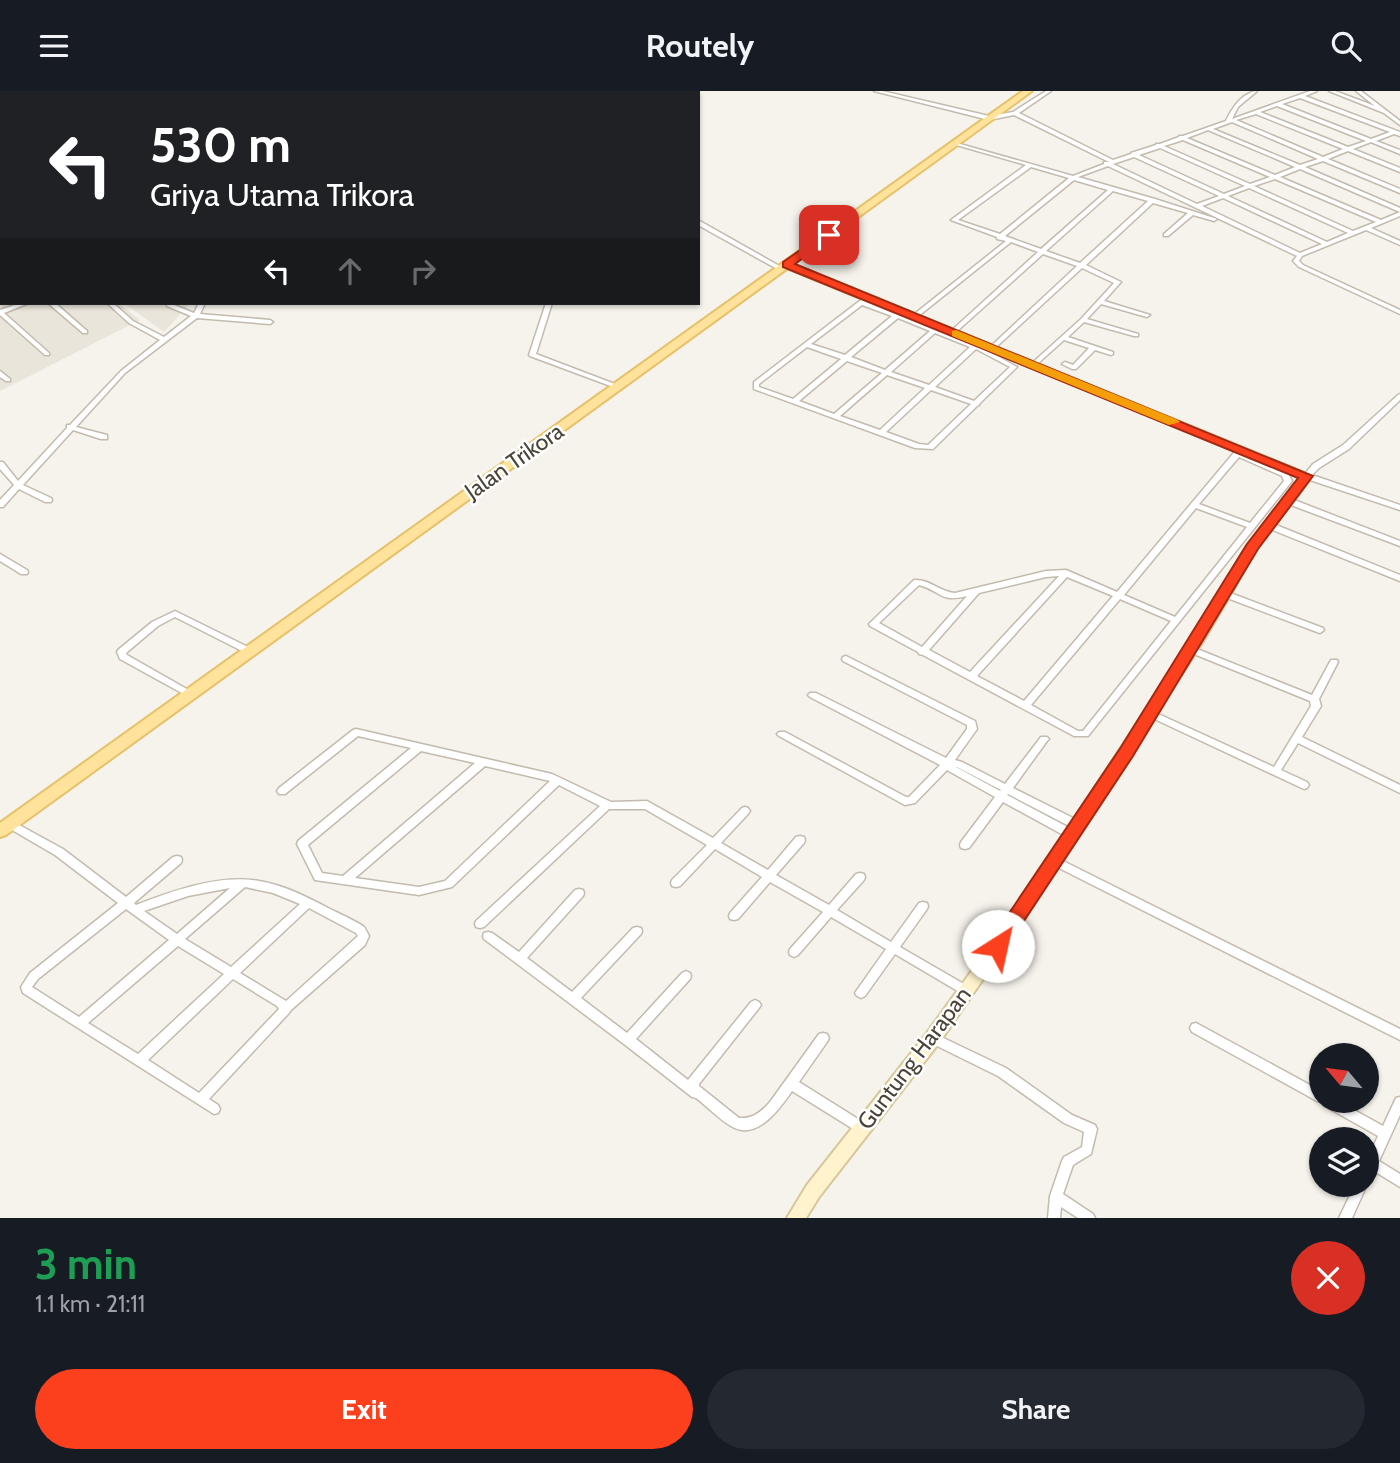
<!DOCTYPE html>
<html lang="en">
<head>
<meta charset="utf-8">
<style>
	body { margin:0; font-family:Cabin,sans-serif; background:#242831; color:#f1f3f6; height:100vh; display:flex; flex-direction:column; font-size:26px; white-space:nowrap }
	* { box-sizing:border-box; margin:0 }
	p { font-size:23px; color:#9ea1a6 }
	.icon { flex:none; width:38px; height:38px; fill:none; stroke:currentColor; stroke-width:2; stroke-linecap:round; stroke-linejoin:round }
	.map { position:relative; height:1127px; overflow:hidden }
	.panel { display:flex; flex-direction:column; background:#171b24; flex:1 }
	.panel>* { flex:none }
	.banner { position:absolute; left:0px; top:0px; width:700px; height:214px; box-shadow:0 2px 5px #0004; background:#202124; color:#fff; overflow:hidden }
	.needle { width:46px; rotate:299deg }
	.buttons { position:absolute; left:1309px; top:952px; display:grid; gap:14px }
	.buttons a { display:grid; place-items:center; width:70px; height:70px; border-radius:50%; background:#171b24; box-shadow:0 2px 5px #0004; font-size:35px }
	.pin { position:absolute; display:grid; place-items:center; width:60px; height:60px; color:#fff; margin:-30px; border-radius:14px; box-shadow:0 4px 10px #0006 }
	.me { position:absolute; width:77px; margin:-38px; rotate:35deg; stroke-linejoin:round; filter:drop-shadow(0 0 5px #0008) }
	.turn { display:flex; align-items:center; gap:24px; height:147px; padding:0 35px; font-size:32px }
	.turn .icon { width:91px; height:91px; stroke-width:2.5 }
	.turn b { display:block; font-size:49px; line-height:60px }
	.lanes { display:flex; align-items:center; height:66px; padding:0 35px; background:#0003; justify-content:center; gap:35px; direction:ltr }
	.lanes .off { opacity:.35 }
	.round { display:grid; place-items:center; flex:none; width:74px; height:74px; border-radius:37px; background:#242831 }
	.headline { display:flex; align-items:center; justify-content:space-between; height:119px; padding:0 35px }
	h1 { font-size:42px; font-weight:700; line-height:52px; color:#1e9e55 }
	.primary-button { display:flex; gap:14px; margin-top:auto; padding:14px 35px }
	.primary-button a { flex:1; height:80px; border-radius:42px; background:#fc3f1d; color:#fff; font-size:28px; font-weight:700; line-height:80px; text-align:center }
	.primary-button a+a { background:#242831; color:#f1f3f6 }
	header { display:flex; justify-content:space-between; align-items:center; height:91px; padding:0 35px; background:#171b24; font-size:32px; font-weight:700 }
	.map>svg:first-child { display:block }
	.residential { fill:#eae5da }
	.lines { fill:none; stroke-linecap:round; stroke-linejoin:round }
	.street-casing { stroke:#c2bbae; stroke-width:3 }
	.secondary-casing { stroke:#d6c79b; stroke-width:4 }
	.primary-casing { stroke:#e6c16a; stroke-width:4 }
	.street { fill:#fff; fill-rule:evenodd }
	.secondary { fill:#fff3cd; fill-rule:evenodd }
	.primary { fill:#ffe39c; fill-rule:evenodd }
	.route { fill:#fc3f1d; stroke:#a42913; stroke-width:2 }
	.slow { fill:#f59e0b }
	.labels { text-anchor:middle; stroke-width:5; stroke-linejoin:round; paint-order:stroke }
	.street-label { font-size:23px; fill:#4b4439; stroke:#fff }
</style>
</head>
<body>
<header><svg class="icon" aria-label="menu" viewBox="0 0 24 24"><path d="M4 6h16M4 12h16M4 18h16"/></svg>Routely<svg class="icon" aria-label="search" viewBox="0 0 24 24"><circle cx="10" cy="10" r="6"/><path d="M15 15l6 6"/></svg></header>
<div class="map">
<svg width="1400" height="1127" viewBox="0 0 1400 1127">
	<rect width="100%" height="100%" fill="#f6f3ec"/>
	<path class="residential" d="M0,174L2,212H118L140,229L0,300Z
		M124,212H190L164,241Z"/>
	<g class="lines">
		<defs>
			<path id="street" d="M4,0H9L11,2H5Z
				M224,0H228V2H224Z
				M261,0H266L265,2H260Z
				M441,0H447L450,2H443Z
				M503,0H509L507,2H500Z
				M538,0H545L548,2H540Z
				M874,0H882L989,25L1013,21L1046,0H1051L1019,22L1113,69L1131,63V62L1156,54V53H1160L1179,46V45H1183L1226,30C1232,17 1242,2 1257,0L1238,16L1232,28L1310,0H1317L1305,5L1400,41V45L1394,43L1376,50L1400,59V63L1371,51L1353,58L1400,77V81L1348,60L1328,68L1400,98V102L1323,70L1305,76L1400,117V121L1300,78L1280,86L1381,129L1400,121V125L1371,137L1400,150V154L1366,139L1302,165L1299,170L1303,174L1400,219V223L1299,176L1293,170L1297,165L1108,75L1078,86L1155,108L1217,128L1214,130L1193,124L1168,145H1164V143L1188,122L1153,112L1086,174L1121,191L1104,210L1150,224L1147,226L1101,213L1087,228L1138,243V245H1134L1084,231L1068,246L1113,261V263L1111,264L1095,259L1076,278H1072L1062,273L1065,271L1073,274L1089,257L1064,249L1035,275H1031V273L1081,228L1114,192L1082,177L994,258H990V256L1077,175L1043,163L955,242H951V240L1038,161L1011,151L916,227H912V225L1006,150L997,148V146L951,129L1026,74L953,53V51L1073,85L1104,73V71H1109L1014,24L989,29ZM1300,7L1390,41L1371,48L1282,13ZM1277,15L1366,50L1348,56L1260,21ZM1256,23L1343,58L1323,66L1236,29ZM1232,31L1318,68L1300,74L1213,38ZM1208,39L1295,76L1275,84L1187,47ZM1183,49L1270,86L1250,93L1164,55ZM1160,57L1245,95L1224,103L1139,64ZM1134,66L1219,105L1197,113L1113,73ZM1031,76L1069,87L1000,143L958,129ZM1275,88L1376,131L1353,140L1254,95ZM1074,89L1108,99L1041,158L1005,145ZM1249,97L1348,142L1327,151L1228,105ZM1113,100L1148,110L1080,172L1046,160ZM1223,107L1322,153L1300,162L1202,115Z
				M1329,0H1335L1375,15L1356,0H1361L1400,30V34L1384,22Z
				M0,18H2V22H0Z
				M2,41V45L0,46V42Z
				M0,68H2V72H0Z
				M698,129L783,177L784,178L779,179L698,134Z
				M0,177H2V181H0Z
				M861,209L896,222H901V224L933,237L939,236L940,237L939,239L977,254L1017,276L980,312L979,314L977,315L933,358L915,357L754,298V291ZM862,214L892,225L845,264L811,253ZM898,227L930,240L885,279L851,266ZM935,242L970,256L929,294L891,281ZM807,256L841,268L793,308L759,296V293ZM976,258L1010,276L974,310L935,296ZM847,270L882,282L834,323L799,310ZM887,284L925,297L880,339L840,325ZM931,299L971,313L928,354L919,353L886,341Z
				M21,212H29L4,222L49,262V264H45L0,224V219Z
				M48,212H55L87,240V242H83Z
				M107,212H113L133,230L164,246L191,225L167,215V213L169,212L194,222L199,212H205L200,223L270,229L273,231L270,233L197,227L125,282L76,336L107,344V348H101L73,339L23,394L51,407L52,409L51,411H45L19,398L3,416H0V409L14,394L0,378V371H3L18,390L67,337V334H70L121,280L160,249L129,232Z
				M546,212H552L536,263L620,295V297H616L530,265L529,264Z
				M0,280L10,288V290H6L0,286Z
				M1400,303V309L1349,358L1319,377L1312,384L1400,414V419L1304,387L1303,385L1313,373L1343,354L1398,304Z
				M1237,358H1243L1244,360L1242,362L1288,382L1292,390L1088,645H1074L923,564L919,563L918,561L870,535L869,533L914,489C930,488 940,501 955,502L1046,480L1066,479L1117,501ZM1239,366L1282,385L1284,390L1250,432L1199,413ZM1196,417L1247,436L1175,526L1124,504ZM1059,485L970,581L929,559L979,502L1046,486ZM1067,486L1113,505L1024,610L977,585ZM919,494C942,500 939,512 967,505L922,556L879,532ZM1120,508L1171,530L1083,640H1078L1031,614Z
				M1283,407H1289L1400,450V455L1283,411L1282,409Z
				M1265,432H1271L1400,484V490L1265,436L1264,434Z
				M0,463L27,479L28,481L27,483H21L0,470Z
				M1225,500L1323,537L1324,539L1320,542L1317,541L1222,505L1221,503L1222,501Z
				M175,520L252,558L253,560L252,562H246L175,526L158,535L126,562L127,564L192,601L194,603L192,605L189,606L120,568L117,561L118,559L152,531Z
				M1192,556L1312,604L1331,569H1337L1338,571L1319,608L1321,615L1302,646L1400,694V702L1298,652L1281,679L1307,691L1309,694L1307,697L1304,698L1148,625L1146,623L1148,621H1154L1274,676L1311,615L1310,610L1189,561L1188,559Z
				M846,565L975,630L977,638L955,669L962,671L1005,693L1041,646H1047L1049,648L1047,650L1013,697L1081,731L1082,734L1081,737L1077,738L1073,737L1008,703L1007,704L1075,740L1076,743L1075,746L1071,747L1067,746L1003,711L969,757L965,758L961,757L960,754L961,751L995,706L947,679L915,712L905,714L779,645L777,643L779,641H785L906,706H909L940,674L810,606L808,604L810,602H816L946,667L967,638V634L843,570L842,568L843,566ZM956,676H957L1001,699L1000,700Z
				M356,638L552,683L611,711L647,710L713,747L742,717L745,716L748,717L750,720L748,723L721,752L768,779L796,746L800,745L804,746L805,749L804,752L776,784L829,814L856,783L860,782L864,783L865,786L864,789L837,819L891,851L919,812L923,811L927,812L928,815L927,818L900,856L969,896L971,899L969,902L965,904L961,902L895,863L865,905L861,907L857,905L855,902L857,899L886,858L831,826L798,864L794,866L790,864L789,861L790,858L823,821L770,791L738,828L734,829L730,828L729,825L730,822L762,786L715,758L680,795L676,796L672,795L671,792L672,789L707,754L645,718H609L484,836L480,837L476,836L475,833L476,830L600,715L559,694L452,796L419,804L315,789L297,753L298,750L411,657L358,645L285,703H279L277,700L279,697L353,639ZM421,660L475,672L343,785L322,782L308,754ZM485,675L550,690L445,790L419,796L355,787Z
				M10,729L63,758L126,806L173,766L177,765L181,766L182,769L181,772L134,812L136,814C172,800 220,783 259,790C284,794 307,806 330,818C338,822 358,831 364,836C365,837 368,843 369,845L365,854L291,919L289,922L209,1008L218,1014L220,1018L218,1022L214,1023L23,902L21,896L30,882L118,812L55,764L7,736L5,733L7,730ZM245,796L273,802L300,813L231,876L185,848ZM230,797L177,843L144,820L188,805ZM309,817L356,842L358,845L286,910L240,882ZM126,818L169,849L79,926L32,896L38,888ZM178,855L224,883L138,963L88,932ZM233,888L277,915L279,918L199,1002L148,969Z
				M1053,765L1400,938V949L1049,772L1048,769L1049,766Z
				M579,798L583,799L584,802L583,805L527,867L572,901L633,837L637,836L641,837L642,840L641,843L581,907L627,942L682,882L686,880L690,882L691,885L690,888L636,948L688,989L751,911L755,909L759,911L761,914L759,917L699,993V995L739,1027C753,1028 761,1021 770,1011L819,943L823,942L827,943L829,947L827,951L799,991L866,1033L868,1037L866,1041L862,1043L858,1041L792,1000C780,1017 757,1051 731,1035C719,1028 708,1016 696,1007L692,1006L624,953L484,848L483,845L484,842L488,841L492,842L519,861L575,799Z
				M1196,932L1321,1000V1010H1338L1383,1035L1396,1007L1400,1006V1024L1379,1070L1400,1083V1096L1374,1080L1371,1086L1367,1088V1069L1378,1045L1323,1014L1322,1011L1317,1010L1192,941L1190,937L1192,933Z
				M933,942L1006,977L1072,1024L1095,1034L1097,1038L1091,1063L1073,1074L1063,1103L1093,1123L1095,1127H1078L1061,1116L1060,1127H1048L1050,1105L1062,1070L1064,1066L1082,1056L1084,1041L1064,1032L998,985L929,951L927,947L929,943Z
				M1367,1093V1094L1365,1098L1352,1127H1339L1355,1094Z"/>
			<path id="secondary" d="M784,172H790L1312,385L1257,457L1205,547L1019,836L939,952L819,1106L806,1127H787L807,1094L927,942L1009,828L1196,542L1246,456L1301,386L784,176Z"/>
			<path id="primary" d="M1023,0H1032L6,744L0,746V732Z"/>
		</defs>
		<use href="#street" class="street-casing"/>
		<use href="#secondary" class="secondary-casing"/>
		<use href="#primary" class="primary-casing"/>
		<use href="#street" class="street"/>
		<use href="#secondary" class="secondary"/>
		<use href="#primary" class="primary"/>
	</g>
	<path class="route" d="M825,142L834,144L795,173L1313,385L1258,458L1133,665L1004,860H991L988,855L991,849L1121,656L1247,453L1298,387L783,176V171Z"/>
	<path class="slow" d="M956,239L1178,329L1180,331L1169,334L952,245V240Z"/>
	<g class="labels">
		<g class="street-label">
			<text transform="translate(514 370) rotate(-35)" y="8">Jalan Trikora</text>
			<text transform="translate(914 967) rotate(-53)" y="8">Guntung Harapan</text>
		</g>
	</g>
</svg>
<div class="buttons">
<a><svg class="needle" viewBox="-14 -14 28 28"><path d="M0-13l5 13h-10z" fill="#e53935"/><path d="M0 13l5-13h-10z" fill="#9ea1a6"/></svg></a>
<a><svg class="icon" aria-label="layers" viewBox="0 0 24 24"><path d="M12 4l9 5-9 5-9-5zM3 14l9 5 9-5"/></svg></a>
</div>
<div class="pin" style="left:829px;top:144px;background:#d93025"><svg class="icon" aria-label="arrive" viewBox="0 0 24 24"><path d="M6 21V4h12l-3 4 3 4H6"/></svg></div>
<svg class="me" style="left:998px;top:855px" viewBox="-20 -20 40 40"><circle r="19" fill="#fff"/><path d="M0-13L10 11 0 6-10 11z" fill="#fc3f1d"/></svg>
<div class="banner">
<div class="turn"><svg class="icon" aria-label="left" viewBox="0 0 24 24"><path d="M17 20v-9H6M10 6l-5 5 5 5"/></svg><div><b>530 m</b>Griya Utama Trikora</div></div>
<div class="lanes"><svg class="icon" aria-label="left" viewBox="0 0 24 24"><path d="M17 20v-9H6M10 6l-5 5 5 5"/></svg><svg class="icon off" aria-label="ahead" viewBox="0 0 24 24"><path d="M12 20V5M6 11l6-6 6 6"/></svg><svg class="icon off" aria-label="right" viewBox="0 0 24 24"><path d="M7 20v-9h11M14 6l5 5-5 5"/></svg></div>
</div>
</div>
<section class="panel">
<div class="headline"><div><h1>3 min</h1><p>1.1 km · 21:11</p></div><a class="round" style="background:#d93025;color:#fff"><svg class="icon" aria-label="close" viewBox="0 0 24 24"><path d="M6 6l12 12M18 6L6 18"/></svg></a></div>
<div class="primary-button"><a>Exit</a><a>Share</a></div>
</section>
</body>
</html>
